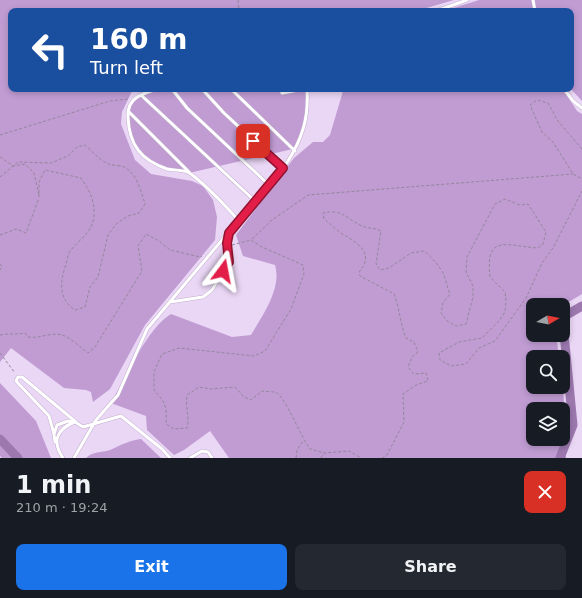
<!DOCTYPE html>
<html lang="en">
<head>
<meta charset="utf-8">
<style>
	body { margin:0; font-family:"DejaVu Sans",sans-serif; background:#242831; color:#f1f3f6; height:100vh; display:flex; flex-direction:column; font-size:15px; white-space:nowrap }
	* { box-sizing:border-box; margin:0 }
	p { font-size:13px; color:#9ea1a6 }
	.icon { flex:none; width:22px; height:22px; fill:none; stroke:currentColor; stroke-width:2; stroke-linecap:round; stroke-linejoin:round }
	.map { position:relative; height:458px; overflow:hidden }
	.side { display:flex; flex-direction:column; background:#171b24; flex:1 }
	.side>* { flex:none }
	.hud { position:absolute; left:8px; top:8px; width:566px; height:84px; border-radius:8px; box-shadow:0 2px 6px #0003; background:#1a4fa0; color:#fff; overflow:hidden }
	.needle { width:26px; rotate:80deg }
	.tools { position:absolute; left:526px; top:298px; display:grid; gap:8px }
	.tools a { display:grid; place-items:center; width:44px; height:44px; border-radius:8px; background:#171b24; box-shadow:0 2px 6px #0003; font-size:20px }
	.pin { position:absolute; display:grid; place-items:center; width:34px; height:34px; color:#fff; margin:-17px; border-radius:8px; box-shadow:0 2px 6px #0006 }
	.me { position:absolute; width:44px; margin:-22px; rotate:13deg; stroke-linejoin:round; filter:drop-shadow(0 0 3px #0008) }
	.turn { display:flex; align-items:center; gap:14px; height:84px; padding:0 16px; font-size:18px }
	.turn .icon { width:52px; height:52px; stroke-width:2.5 }
	.turn b { display:block; font-size:28px; line-height:34px }
	.round { display:grid; place-items:center; flex:none; width:42px; height:42px; border-radius:8px; background:#242831 }
	.summary { display:flex; align-items:center; justify-content:space-between; height:68px; padding:0 16px }
	h1 { font-size:24px; font-weight:700; line-height:30px }
	.primary-button { display:flex; gap:8px; margin-top:auto; padding:8px 16px }
	.primary-button a { flex:1; height:46px; border-radius:8px; background:#1a73e8; color:#fff; font-size:16px; font-weight:700; line-height:46px; text-align:center }
	.primary-button a+a { background:#242831; color:#f1f3f6 }
	.map>svg:first-child { display:block }
	.green { fill:#c09cd3; fill-rule:evenodd }
	.lines { fill:none; stroke-linecap:round; stroke-linejoin:round }
	.river { stroke:#9c78af; stroke-width:9 }
	.lane-casing { stroke:#c1aecc; stroke-width:4 }
	.path { stroke:#95869c; stroke-width:1; stroke-dasharray:3 2; stroke-linecap:butt }
	.lane { stroke:#fff; stroke-width:3 }
	.route-casing { stroke:#92132f; stroke-width:10 }
	.route { stroke:#e11d48; stroke-width:7 }
</style>
</head>
<body>
<div class="map">
<svg width="582" height="458" viewBox="0 0 582 458">
	<rect width="100%" height="100%" fill="#ead6f5"/>
	<path class="green" d="M0,0H454L416,11H11V89H133L122,112L121,124L135,160L151,174L192,181L203,186L213,200L217,217L215,240L145,325L110,389L93,402L91,392L86,390L64,388L11,348L0,362Z
		M479,0H582V101L571,89V11H444Z
		M157,89H307C307,111 305,128 297,148L189,173L168,169L142,156L132,138L128,115L132,100Z
		M345,89H563L577,111L582,114V294L567,303L563,307V305H533V335H556L559,357H533V387H563V383L566,458H229L210,431L184,450L174,455L147,430L146,416L111,403C125,379 148,327 171,314L232,337L251,335C263,315 282,288 275,265L243,256L236,235L294,158L313,142H323L330,135L343,91ZM533,409H563V439H533Z
		M0,383L36,421L51,458H2L0,456Z
		M141,439L161,458H86C93,451 101,453 110,450C121,445 128,441 141,439Z"/>
	<g class="lines">
		<path class="river" d="M563,317L582,306
			M0,439L18,458
			M560,458L573,425L563,323"/>
		<defs>
			<path id="lane" d="M533,0L535,11
				M436,11L467,0
				M157,89C141,94 127,98 128,117C129,145 141,160 167,169C175,171 185,169 191,174C209,188 224,204 239,221
				M172,89L187,108L269,185
				M202,89L224,113L283,168
				M231,89L295,151
				M281,89L282,93L304,89
				M564,89L573,101L582,108
				M141,95L255,201
				M128,111L189,172
				M170,302L203,297L212,290L229,262L227,243L229,235
				M54,434L49,416L16,381L18,377H22L76,422
				M55,442L54,434L57,425L68,421L75,422
				M63,458C52,442 56,429 75,422L83,427L121,416L162,449L170,458
				M74,458L96,420L118,395L147,329L286,164C302,140 309,118 307,89
				M190,458L202,451L208,452L212,458"/>
		</defs>
		<use href="#lane" class="lane-casing"/>
		<path class="path" d="M238,0L239,11
			M0,135L110,101L128,99
			M582,149L558,121L548,103L537,100L530,105L542,132L553,142L573,174L582,179
			M0,157L13,166L25,164L34,173L39,195
			M0,177L18,162L51,163L68,156L77,147L85,145C92,151 100,161 109,164C113,166 120,165 124,167C137,173 141,192 145,204L139,213L128,216L116,224L108,235L98,277L90,287L85,307L75,310C58,299 60,282 66,264C67,260 68,253 71,250C80,239 93,232 94,215C95,200 89,190 81,178L45,170L39,182V197
			M0,235L16,229L26,233L39,198
			M252,239L272,220L308,195L573,174
			M232,245L251,240L262,247L303,265L304,274L291,309L265,351L254,356L179,348L162,354L154,372V390C166,403 167,407 166,424L174,429L187,428C190,414 185,410 187,395L199,387L211,389L235,387L244,397L251,400L262,391C266,392 273,391 277,393C286,399 301,437 310,449L324,453L349,451L361,458
			M0,264L2,267L0,270
			M0,335C8,333 16,335 25,333L28,337C39,339 51,332 62,335C70,337 81,348 88,353L95,347L142,271L138,246L146,234L159,241L170,250L200,257L202,256
			M0,353L15,373
			M296,458L297,450L303,441
			M321,458L324,453
			M382,458L387,455L404,422L403,394L416,385L428,381L426,373L414,374L408,367L412,357L418,352L414,342L406,338C400,324 400,309 394,294L360,276L359,272C375,254 359,244 344,235C337,231 331,224 324,219L323,213C343,209 344,217 360,225C366,229 374,227 381,231L376,264L380,270L389,268L411,253L424,251C431,257 438,264 443,273C446,279 447,287 450,294L443,303L441,313L447,321L456,326L466,324L473,297V286L466,272L467,257L495,204L505,199L520,205L528,204L546,232L543,244L538,248C506,246 485,233 490,277L505,292L506,301L505,312L499,321L482,338L459,342L439,353L440,360L451,366L466,364L479,348L495,341L526,298L542,263L553,248L582,191"/>
		<use href="#lane" class="lane"/>
	</g>
	<g class="lines">
		<defs>
			<path id="route" d="M223,271L229,262L227,243L229,233L283,168L253,141"/>
		</defs>
		<use href="#route" class="route-casing"/>
		<use href="#route" class="route"/>
	</g>
</svg>
<div class="tools">
<a><svg class="needle" viewBox="-14 -14 28 28"><path d="M0-13l5 13h-10z" fill="#e53935"/><path d="M0 13l5-13h-10z" fill="#9ea1a6"/></svg></a>
<a><svg class="icon" aria-label="search" viewBox="0 0 24 24"><circle cx="10" cy="10" r="6"/><path d="M15 15l6 6"/></svg></a>
<a><svg class="icon" aria-label="layers" viewBox="0 0 24 24"><path d="M12 4l9 5-9 5-9-5zM3 14l9 5 9-5"/></svg></a>
</div>
<div class="pin" style="left:253px;top:141px;background:#d93025"><svg class="icon" aria-label="arrive" viewBox="0 0 24 24"><path d="M6 21V4h12l-3 4 3 4H6"/></svg></div>
<svg class="me" style="left:223px;top:271px" viewBox="-20 -20 40 40"><path d="M0-17L14 15 0 8-14 15z" fill="#e11d48" stroke="#fff" stroke-width="4"/></svg>
<div class="hud">
<div class="turn"><svg class="icon" aria-label="left" viewBox="0 0 24 24"><path d="M17 20v-9H6M10 6l-5 5 5 5"/></svg><div><b>160 m</b>Turn left</div></div>
</div>
</div>
<section class="side">
<div class="summary"><div><h1>1 min</h1><p>210 m · 19:24</p></div><a class="round" style="background:#d93025;color:#fff"><svg class="icon" aria-label="close" viewBox="0 0 24 24"><path d="M6 6l12 12M18 6L6 18"/></svg></a></div>
<div class="primary-button"><a>Exit</a><a>Share</a></div>
</section>
</body>
</html>
